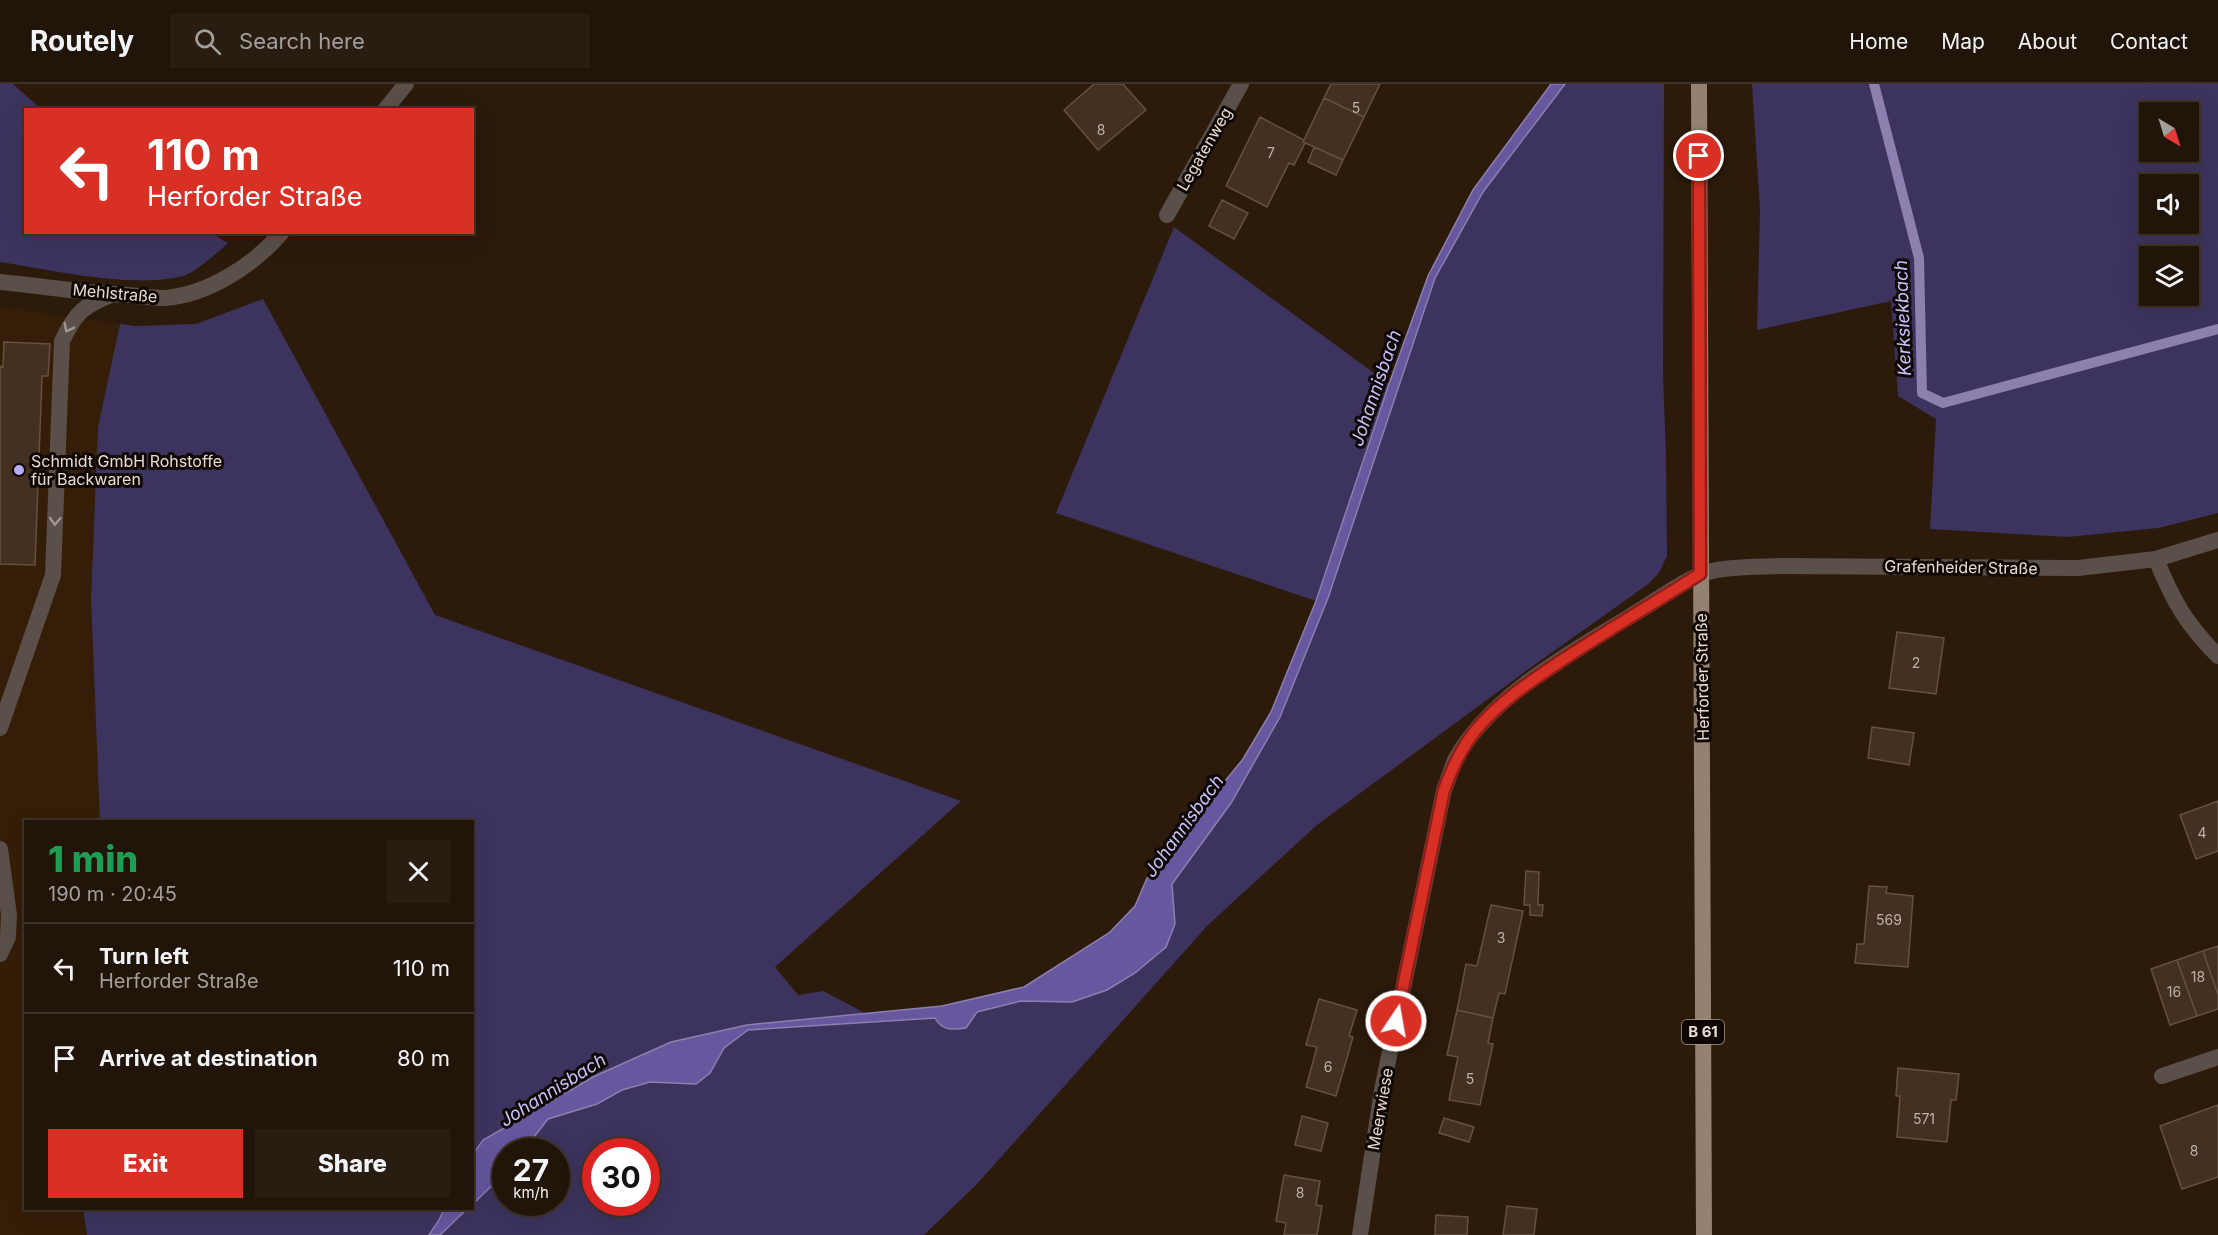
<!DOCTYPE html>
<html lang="en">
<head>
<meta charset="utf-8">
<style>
	body { margin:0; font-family:Inter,sans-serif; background:#291d12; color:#f1f3f6; height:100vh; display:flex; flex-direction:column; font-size:22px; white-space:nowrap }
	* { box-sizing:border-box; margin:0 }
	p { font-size:20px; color:#a29e9c }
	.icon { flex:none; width:33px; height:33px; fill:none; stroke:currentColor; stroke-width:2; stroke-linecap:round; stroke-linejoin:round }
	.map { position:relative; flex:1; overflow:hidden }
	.details { position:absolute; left:24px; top:736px; width:450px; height:390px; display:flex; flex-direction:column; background:#211408; border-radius:0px; box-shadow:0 6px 24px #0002,0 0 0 2px #3e3329 }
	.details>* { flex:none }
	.guide { position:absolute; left:24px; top:24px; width:450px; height:126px; border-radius:0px; box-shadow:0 6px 24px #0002,0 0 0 2px #3e3329; background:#d93025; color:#fff; overflow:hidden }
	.needle { width:39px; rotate:142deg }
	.fabs { position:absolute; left:2139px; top:18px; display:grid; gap:12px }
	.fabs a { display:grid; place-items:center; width:60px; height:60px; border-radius:0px; background:#211408; box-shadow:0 6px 24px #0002,0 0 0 2px #3e3329; font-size:30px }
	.speed { position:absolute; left:492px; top:1054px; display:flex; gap:12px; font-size:30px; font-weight:700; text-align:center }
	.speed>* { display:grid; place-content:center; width:78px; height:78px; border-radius:50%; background:#211408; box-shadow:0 6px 24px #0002,0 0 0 2px #3e3329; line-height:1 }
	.speed small { font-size:15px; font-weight:400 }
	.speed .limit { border:9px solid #d22; background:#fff; color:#111 }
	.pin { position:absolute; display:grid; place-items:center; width:51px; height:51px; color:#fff; margin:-26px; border:3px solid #fff; border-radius:50%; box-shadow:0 2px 6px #0007 }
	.me { position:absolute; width:66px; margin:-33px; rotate:12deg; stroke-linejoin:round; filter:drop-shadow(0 0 4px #0008) }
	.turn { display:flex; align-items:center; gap:21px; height:126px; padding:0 24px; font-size:27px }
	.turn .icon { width:78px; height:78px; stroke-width:2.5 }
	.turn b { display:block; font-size:42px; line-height:51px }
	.round { display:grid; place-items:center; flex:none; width:63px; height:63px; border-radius:0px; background:#291d12 }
	.headline { display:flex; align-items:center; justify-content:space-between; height:102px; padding:0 24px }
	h1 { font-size:36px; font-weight:800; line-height:45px; color:#1e9e55 }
	.primary-button { display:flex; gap:12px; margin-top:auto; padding:12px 24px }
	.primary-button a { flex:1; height:69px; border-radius:0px; background:#d93025; color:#fff; font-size:24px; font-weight:800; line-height:69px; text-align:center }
	.primary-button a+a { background:#291d12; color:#f1f3f6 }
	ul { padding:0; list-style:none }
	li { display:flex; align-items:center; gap:18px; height:90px; padding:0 24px; border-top:2px solid #3e3329 }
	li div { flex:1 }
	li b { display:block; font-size:22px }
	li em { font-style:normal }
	header { display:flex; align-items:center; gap:36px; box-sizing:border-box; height:84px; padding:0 30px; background:#211408; border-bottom:2px solid #3e3329 }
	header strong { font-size:28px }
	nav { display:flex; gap:33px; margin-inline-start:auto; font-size:21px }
	.search { width:420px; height:54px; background:#291d12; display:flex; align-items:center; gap:15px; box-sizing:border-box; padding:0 21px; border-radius:0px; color:#a29e9c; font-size:22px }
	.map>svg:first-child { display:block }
	.built { fill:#351e08 }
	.green { fill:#3c345e; fill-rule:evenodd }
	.water { fill:#66579f; stroke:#8d7fae; stroke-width:1.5 }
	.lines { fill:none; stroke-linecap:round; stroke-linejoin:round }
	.stream { stroke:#8d7fae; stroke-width:10 }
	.building { fill:#433020; stroke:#665140; stroke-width:1.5 }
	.service { stroke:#5a5049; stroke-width:16 }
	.minor { stroke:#5a5049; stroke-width:16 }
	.primary { stroke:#948172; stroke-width:16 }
	.oneway { stroke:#a1968e }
	.route-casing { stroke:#8d1f18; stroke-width:15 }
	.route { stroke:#d93025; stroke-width:10 }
	.poi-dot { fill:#b8abf7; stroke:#0f0703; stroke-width:2 }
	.labels { text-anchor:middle; stroke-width:6; stroke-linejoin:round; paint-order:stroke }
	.number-label { font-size:14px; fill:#bfb1a6 }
	.shield { fill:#0f0703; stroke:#a79c94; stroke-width:1.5 }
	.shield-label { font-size:15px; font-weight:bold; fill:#e8dcd2 }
	.street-label { font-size:16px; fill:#e8dcd2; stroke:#0f0703 }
	.poi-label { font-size:16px; fill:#e8dcd2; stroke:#0f0703; text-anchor:start }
	.water-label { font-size:18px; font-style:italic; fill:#cac1fe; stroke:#0f0703 }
</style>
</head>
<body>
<header>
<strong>Routely</strong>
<div class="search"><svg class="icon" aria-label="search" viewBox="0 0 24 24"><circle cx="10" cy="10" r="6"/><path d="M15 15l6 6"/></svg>Search here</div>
<nav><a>Home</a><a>Map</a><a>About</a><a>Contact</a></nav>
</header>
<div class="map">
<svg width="2218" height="1151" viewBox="0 0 2218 1151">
	<rect width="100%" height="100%" fill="#2c1a0b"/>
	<path class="built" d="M0,223L120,240L98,343L91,515L100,738H26L25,747L22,748L26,768V1125H83L87,1151H0Z"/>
	<path class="green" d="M0,0H13L41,25L26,26V148L211,149L228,159C218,168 196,188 183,192C133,205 52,186 0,178Z
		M1565,0H1664L1663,288L1666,372L1667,472L1659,489L1647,501L1530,584L1317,741L1208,841L976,1101L924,1151H440L467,1125H472L473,1120L505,1089L506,1119H556V1068H522L547,1035L597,1020L622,1006L650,998L696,1000L710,989L723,964L748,946L935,934L951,946L966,944L977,928L1021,917L1072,918L1106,906L1135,889L1175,840L1172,800L1231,719L1280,633L1328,514L1435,194L1482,108ZM596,1068H646V1119H596Z
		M1752,0H2218V429L2158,444L2068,453L1930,445L1936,335L1898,312L1891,217L1757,246L1760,126ZM2150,28H2188V68H2150ZM2150,100H2188V140H2150ZM2150,172H2188V212H2150Z
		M1174,143L1389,300L1316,517L1056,429Z
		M263,215L435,531L961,717L775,883L798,911L823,907L867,930L747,941L671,958L595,992L483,1056L473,1070L472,738H100L91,515L98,343L120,240L136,242L196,240Z
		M83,1125H444L439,1136L429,1151H87Z"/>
	<path class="water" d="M1551,0H1565L1483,108L1435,194L1328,514L1280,633L1231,719L1172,800L1175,840L1166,863L1135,889L1107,906L1072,918L1021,917L977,928L966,944C953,946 942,947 935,934L748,946L724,964L710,989L696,1000L650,998L622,1006L597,1020L548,1035L522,1068H506L505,1089L473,1120V1070L483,1056L595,992L671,958L747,941L942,922L1024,903L1109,849L1135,822L1147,794L1170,761L1208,718L1243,675L1271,628L1316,517L1389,300L1428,192L1473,106Z
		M444,1125H467L440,1151H429L439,1136Z"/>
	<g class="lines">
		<path class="stream" d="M1874,0L1919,174L1922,309L1943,319L2218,245"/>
	</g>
	<path class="building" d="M1094,0H1123L1146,26L1098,66L1064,26Z
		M1331,0H1380L1364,33L1324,14Z
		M1324,14L1364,33L1343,76L1303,58Z
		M1260,33L1304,56L1303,58L1305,59L1294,81L1289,79L1267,123L1226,102Z
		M1314,63L1343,76L1336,91L1308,78Z
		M1222,116L1248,129L1234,155L1209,142Z
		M4,258L50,260L48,292H42L35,481L0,480V282L3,283Z
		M1897,548L1944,554L1936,610L1889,604Z
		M1872,643L1914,649L1909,681L1868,674Z
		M2218,717V767L2196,775L2180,731Z
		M1526,787L1539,788L1538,821H1543L1542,832L1530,831V821H1524Z
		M1869,802L1887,803L1886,809L1913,812L1908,883L1855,879L1857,860H1864Z
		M1491,821L1523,827L1505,910L1499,909L1493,934L1457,926L1466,880L1477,882Z
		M2218,862V911L2203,867Z
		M2203,867L2218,911V925L2197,932L2177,876Z
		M2177,876L2197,932L2170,941L2151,885Z
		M1319,915L1357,926L1349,952L1353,953L1336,1012L1306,1003L1317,963L1306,961Z
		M1457,926L1493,934L1488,959L1493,960L1480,1021L1449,1016L1458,973L1447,971Z
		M1898,984L1959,990L1956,1016H1951L1947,1058L1897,1053L1900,1012H1896Z
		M2218,1021V1093L2182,1105L2160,1042Z
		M1302,1032L1328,1039L1321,1067L1295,1061Z
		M1444,1034L1474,1043L1469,1058L1439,1049Z
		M1284,1091L1320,1097L1316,1121L1322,1122L1317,1151H1284L1286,1139L1276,1137Z
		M1507,1122L1537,1125L1534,1151H1503Z
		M1436,1131L1468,1133L1467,1151H1435Z"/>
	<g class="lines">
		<path class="service" d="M0,644L53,491L62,257C76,228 83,222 113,210
			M0,765L9,831L8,853L0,870"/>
		<path class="minor" d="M385,26L406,0
			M1167,131L1241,0
			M0,198C42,202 85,209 128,211C140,212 152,214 164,214C208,211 254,181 282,148
			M2156,475C2173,517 2186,540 2218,572
			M2162,992L2218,973
			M1360,1151L1382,1006L1444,706C1448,696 1451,686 1455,676C1489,613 1570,569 1629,533C1651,520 1676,501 1699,491C1719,482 1758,483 1780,482L2078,484L2156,475L2218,456"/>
		<path class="primary" d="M1699,0L1704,1151"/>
	</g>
	<defs><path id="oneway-chevron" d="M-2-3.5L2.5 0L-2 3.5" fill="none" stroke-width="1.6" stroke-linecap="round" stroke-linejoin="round" transform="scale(1.5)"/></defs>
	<g class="oneway">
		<use href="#oneway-chevron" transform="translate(68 244) rotate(116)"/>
		<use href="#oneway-chevron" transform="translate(55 437) rotate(92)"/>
	</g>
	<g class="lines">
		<defs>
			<path id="route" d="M1396,937L1444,706C1452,684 1461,664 1476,646C1499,618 1531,597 1561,577C1606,547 1654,519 1700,490L1699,72"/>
		</defs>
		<use href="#route" class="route-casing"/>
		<use href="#route" class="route"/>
	</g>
	<circle class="poi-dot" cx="19" cy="386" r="6"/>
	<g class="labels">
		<g class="number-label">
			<text x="1356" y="29">5</text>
			<text x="1101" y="51">8</text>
			<text x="1271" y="74">7</text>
			<text x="1916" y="584">2</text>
			<text x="2202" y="754">4</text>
			<text x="1889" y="841">569</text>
			<text x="1501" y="859">3</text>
			<text x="2198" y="898">18</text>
			<text x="2174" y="913">16</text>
			<text x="1328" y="988">6</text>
			<text x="1470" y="1000">5</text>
			<text x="1924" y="1040">571</text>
			<text x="2194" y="1072">8</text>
			<text x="1300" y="1114">8</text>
		</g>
		<rect class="shield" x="1682" y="936" width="42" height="24" rx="4.5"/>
		<g class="shield-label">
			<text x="1703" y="953">B 61</text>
		</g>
		<g class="street-label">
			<text transform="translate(1204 65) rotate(-60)" y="6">Legatenweg</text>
			<text transform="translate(115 209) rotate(5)" y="6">Mehlstraße</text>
			<text transform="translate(1961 483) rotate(1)" y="6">Grafenheider Straße</text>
			<text transform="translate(1702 593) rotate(-91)" y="6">Herforder Straße</text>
			<text transform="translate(1380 1025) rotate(-80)" y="6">Meerwiese</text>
		</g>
		<g class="poi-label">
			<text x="31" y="383">Schmidt GmbH Rohstoffe<tspan x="31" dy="18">für Backwaren</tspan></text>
		</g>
		<g class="water-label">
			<text transform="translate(1903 234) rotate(-92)" y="6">Kerksiekbach</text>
			<text transform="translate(1376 304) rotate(-71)" y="6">Johannisbach</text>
			<text transform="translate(1184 742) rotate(-54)" y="6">Johannisbach</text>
			<text transform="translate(553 1006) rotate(-32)" y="6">Johannisbach</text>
		</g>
	</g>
</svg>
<div class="fabs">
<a><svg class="needle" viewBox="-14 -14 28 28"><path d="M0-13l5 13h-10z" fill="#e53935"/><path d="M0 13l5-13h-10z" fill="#a29e9c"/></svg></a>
<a><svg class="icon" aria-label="sound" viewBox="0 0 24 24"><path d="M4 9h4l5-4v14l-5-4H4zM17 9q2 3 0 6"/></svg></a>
<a><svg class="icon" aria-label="layers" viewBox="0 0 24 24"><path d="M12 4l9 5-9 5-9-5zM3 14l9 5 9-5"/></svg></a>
</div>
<div class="speed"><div>27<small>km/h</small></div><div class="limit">30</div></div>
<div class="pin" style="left:1699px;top:72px;background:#d93025"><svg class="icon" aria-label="arrive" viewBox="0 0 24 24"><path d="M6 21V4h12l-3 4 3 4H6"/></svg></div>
<svg class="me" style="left:1396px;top:937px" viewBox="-20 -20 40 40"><circle r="17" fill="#d93025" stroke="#fff" stroke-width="3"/><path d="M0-11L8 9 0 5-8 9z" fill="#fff"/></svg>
<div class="guide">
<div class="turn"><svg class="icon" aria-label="left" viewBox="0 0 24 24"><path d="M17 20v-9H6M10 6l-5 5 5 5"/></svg><div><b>110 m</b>Herforder Straße</div></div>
</div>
<section class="details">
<div class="headline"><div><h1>1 min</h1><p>190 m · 20:45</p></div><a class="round"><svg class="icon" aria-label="close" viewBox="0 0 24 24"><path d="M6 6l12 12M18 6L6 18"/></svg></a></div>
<ul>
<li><svg class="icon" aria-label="left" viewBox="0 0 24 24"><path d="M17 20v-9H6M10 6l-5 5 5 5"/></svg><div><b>Turn left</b><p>Herforder Straße</p></div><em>110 m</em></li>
<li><svg class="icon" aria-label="arrive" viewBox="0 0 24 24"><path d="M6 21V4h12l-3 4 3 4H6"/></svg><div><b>Arrive at destination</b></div><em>80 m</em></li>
</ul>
<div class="primary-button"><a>Exit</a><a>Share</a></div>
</section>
</div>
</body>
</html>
